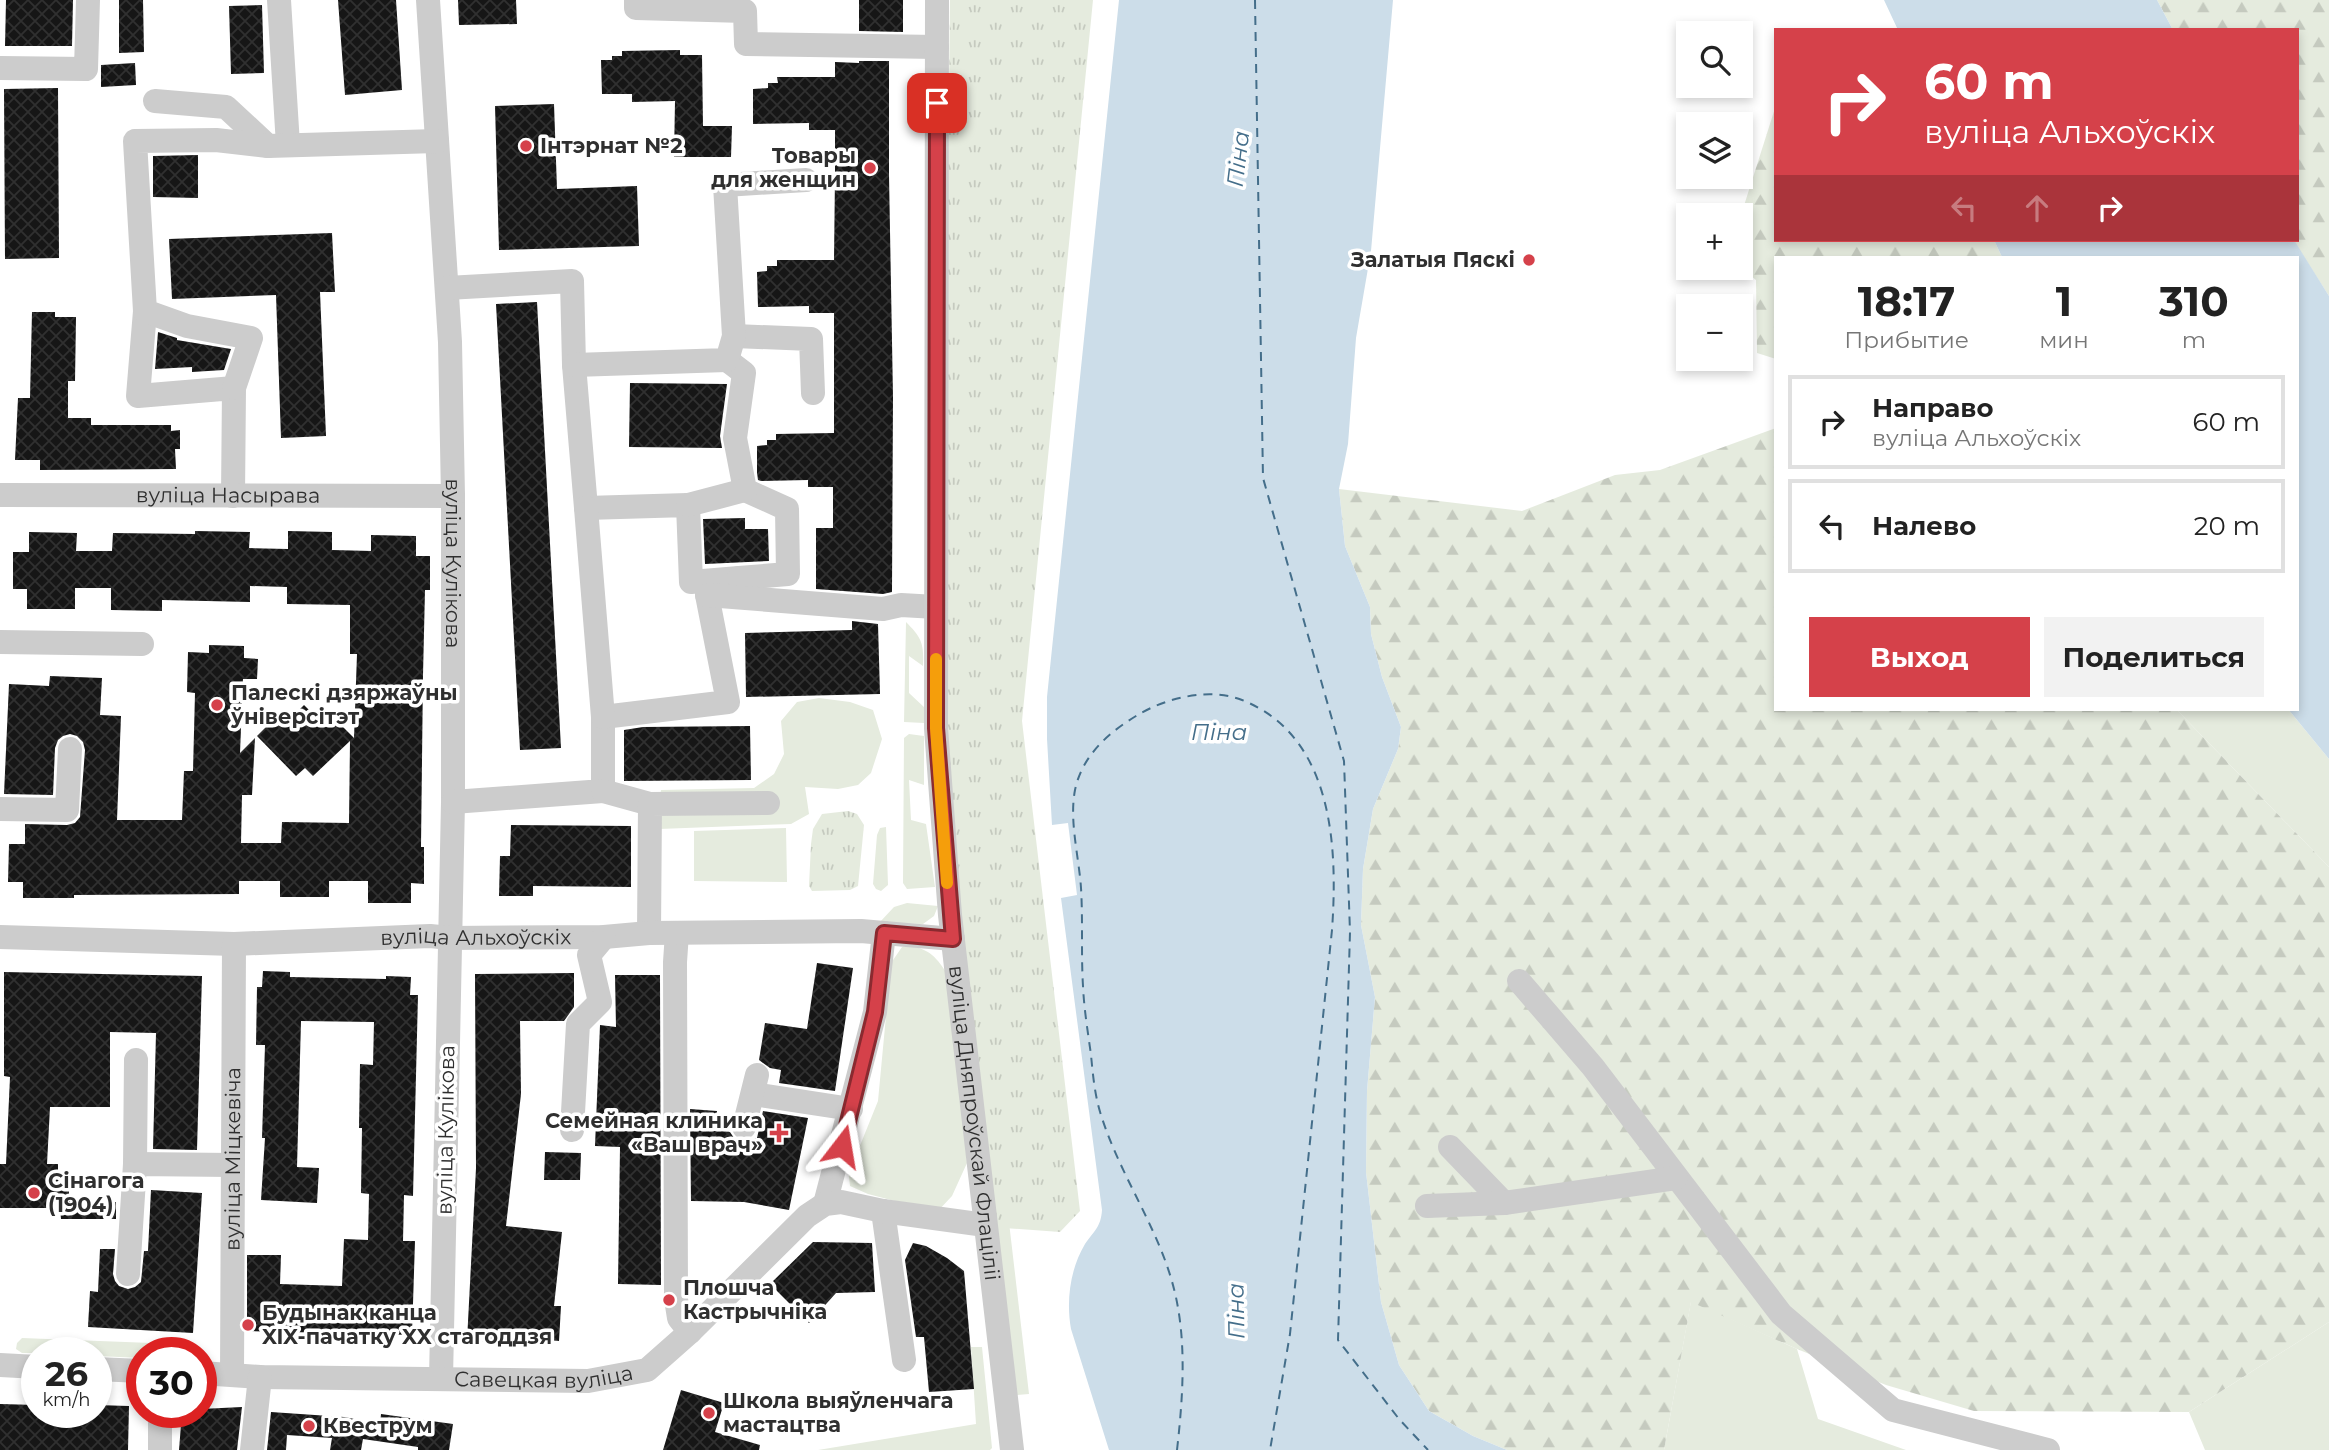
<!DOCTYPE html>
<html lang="ru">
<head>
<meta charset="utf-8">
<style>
	body { margin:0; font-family:Montserrat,sans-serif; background:#f2f2f2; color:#222; height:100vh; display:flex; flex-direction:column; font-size:26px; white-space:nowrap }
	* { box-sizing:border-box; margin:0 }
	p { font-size:23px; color:#767676 }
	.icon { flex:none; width:38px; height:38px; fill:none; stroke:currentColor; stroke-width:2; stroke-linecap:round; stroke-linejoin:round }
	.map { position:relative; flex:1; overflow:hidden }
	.drawer { position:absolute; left:1774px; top:256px; width:525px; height:455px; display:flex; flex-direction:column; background:#fff; border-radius:0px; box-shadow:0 4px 10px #0003 }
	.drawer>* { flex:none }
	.guide { position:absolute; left:1774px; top:28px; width:525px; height:214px; border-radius:0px; box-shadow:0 4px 10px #0003; background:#d5414a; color:#fff; overflow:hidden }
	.fabs { position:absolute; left:1676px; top:21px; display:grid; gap:14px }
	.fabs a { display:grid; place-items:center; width:77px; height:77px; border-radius:0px; background:#fff; box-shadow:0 4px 10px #0003; font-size:35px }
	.speed { position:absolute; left:21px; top:1337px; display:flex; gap:14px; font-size:35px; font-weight:700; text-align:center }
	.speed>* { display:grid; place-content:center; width:91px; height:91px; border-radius:50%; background:#fff; box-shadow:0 4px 10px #0003; line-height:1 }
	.speed small { font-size:18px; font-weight:400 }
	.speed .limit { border:10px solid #d22; background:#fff; color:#111 }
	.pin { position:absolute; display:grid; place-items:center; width:60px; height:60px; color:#fff; margin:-30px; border-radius:14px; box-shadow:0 4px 10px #0006 }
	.me { position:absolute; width:77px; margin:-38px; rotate:14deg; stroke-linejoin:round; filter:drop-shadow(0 0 5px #0008) }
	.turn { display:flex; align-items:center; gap:24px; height:147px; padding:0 35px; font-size:32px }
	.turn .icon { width:91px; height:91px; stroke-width:2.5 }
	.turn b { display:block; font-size:49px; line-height:60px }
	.lanes { display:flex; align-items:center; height:66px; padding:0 35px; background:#0003; justify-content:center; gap:35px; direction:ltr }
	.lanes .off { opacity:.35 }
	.eta { display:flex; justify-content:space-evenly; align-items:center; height:119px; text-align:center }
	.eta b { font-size:42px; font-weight:700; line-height:49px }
	.cta { display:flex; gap:14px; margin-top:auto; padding:14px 35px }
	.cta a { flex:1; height:80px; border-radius:0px; background:#d5414a; color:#fff; font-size:28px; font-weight:700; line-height:80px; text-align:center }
	.cta a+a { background:#f2f2f2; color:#222 }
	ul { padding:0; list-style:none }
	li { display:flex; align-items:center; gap:21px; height:94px; margin:0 14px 10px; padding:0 21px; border:4px solid #e0e0e0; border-radius:0px }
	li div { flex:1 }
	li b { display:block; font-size:26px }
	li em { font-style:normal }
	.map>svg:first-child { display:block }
	.grass { fill:#e5ebde }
	.forest { fill:url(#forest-firs) }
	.park { fill:url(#park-tufts) }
	.water { fill:#ccdde9 }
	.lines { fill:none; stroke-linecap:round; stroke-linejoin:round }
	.ferry { stroke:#446e8a; stroke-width:2; stroke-dasharray:9 7; stroke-linecap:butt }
	.building { fill:url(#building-cross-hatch) }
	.minor { stroke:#ccc; stroke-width:24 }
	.route-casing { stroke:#8a2a30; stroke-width:18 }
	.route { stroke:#d5414a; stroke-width:12 }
	.slow { stroke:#f59e0b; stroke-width:12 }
	.poi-dot { fill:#d5414a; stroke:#fff; stroke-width:2.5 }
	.labels { text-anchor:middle; stroke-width:7; stroke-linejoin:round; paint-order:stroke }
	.poi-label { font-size:21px; font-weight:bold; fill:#2f2f2f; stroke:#fff; text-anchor:start }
	.street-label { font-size:21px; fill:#2f2f2f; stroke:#fff }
	.water-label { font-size:23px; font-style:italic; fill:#446e8a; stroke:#fff }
</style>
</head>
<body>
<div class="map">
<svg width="2329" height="1450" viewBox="0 0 2329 1450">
	<defs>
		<pattern id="forest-firs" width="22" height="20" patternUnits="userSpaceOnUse" patternTransform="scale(1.75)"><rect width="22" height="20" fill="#e5ebde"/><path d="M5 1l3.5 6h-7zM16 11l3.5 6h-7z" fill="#c5cabf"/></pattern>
		<pattern id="park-tufts" width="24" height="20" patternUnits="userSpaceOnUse" patternTransform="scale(1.75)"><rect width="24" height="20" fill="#e5ebde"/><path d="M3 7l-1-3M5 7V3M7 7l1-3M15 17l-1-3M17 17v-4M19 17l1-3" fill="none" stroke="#c5cabf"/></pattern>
		<pattern id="building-cross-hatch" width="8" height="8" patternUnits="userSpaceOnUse" patternTransform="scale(1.75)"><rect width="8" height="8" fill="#161616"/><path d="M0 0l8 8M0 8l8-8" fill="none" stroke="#303030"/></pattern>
	</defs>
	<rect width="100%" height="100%" fill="#fff"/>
	<path class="grass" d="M906,622C922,638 924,644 923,666L909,656V693L925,708L924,723L904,722Z
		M819,698L850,702L873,710L882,739L871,773L858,785L838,789L805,787L809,814L791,824L659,829L658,810L661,790L754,788L774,774L784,754L781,721L797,702Z
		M2176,709H2288L2329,759V867Z
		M909,734L924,736V785L909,780L911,820L926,824L935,887L907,889L903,883L904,738Z
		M886,827L888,885L881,891L876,889L873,884L877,835L880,828Z
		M786,828L787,882L694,881V831Z
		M907,903L938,906L934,916L923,924L879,923L894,907Z
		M972,904L1029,1394L1017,1395L960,905Z
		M910,946C930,949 937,958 948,975L967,1163L952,1196L937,1212L868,1194L850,1186L848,1169L857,1153L878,1101L891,963L902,947Z
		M1691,1301L1797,1349L1818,1419L1906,1450H1664Z
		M2329,1322V1450H2205L2189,1412Z
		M22,1338L177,1344L185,1346V1353H142V1358L96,1356V1353H22L16,1349L17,1343Z
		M971,1347H982L992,1448L990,1450H818L976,1424Z"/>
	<path class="forest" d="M2157,0H2329V296L2293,240H2298V30H2173Z
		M1776,105V240H1994L2002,257H1776V359L1757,353L1756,280L1741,268V215Z
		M1776,428V709H2176L2329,867V1322L2189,1412L1974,1411L1886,1385L1797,1349L1691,1302L1664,1450H1507L1473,1436L1429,1411L1399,1365L1381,1302L1366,1172L1367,1091L1375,997L1361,925L1363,869L1373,809L1398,749L1401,727L1382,677L1371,634L1370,607L1345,546L1339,489L1522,511L1615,475L1660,470Z"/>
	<path class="park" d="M950,0H1093L1022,721L1080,1211L1060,1232L990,1227L942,729Z
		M848,811L857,814L864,825L858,886L850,890L812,891L809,886L811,844L813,829L822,814Z"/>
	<path class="water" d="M1119,0H1393L1371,251L1356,338L1348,444L1339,489L1345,546L1370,607L1371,634L1382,677L1401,727L1398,749L1373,809L1363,869L1361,925L1375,997L1367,1091L1366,1172L1381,1302L1399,1365L1429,1411L1473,1436L1507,1450H1109L1071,1329C1066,1301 1070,1269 1085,1244C1094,1231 1101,1227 1102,1210L1061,898L1077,895L1068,823L1052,825L1047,739V697Z
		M1884,0H2157L2173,30H1898Z
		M1994,240H2294L2329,296V759L2288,709H2298V257H2002Z"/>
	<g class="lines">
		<path class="ferry" d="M1255,0L1263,478L1344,761L1350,932L1338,1340L1399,1419L1428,1450
			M1177,1450C1183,1397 1187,1340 1174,1289C1159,1229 1121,1177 1102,1118C1095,1098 1093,1076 1091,1055C1088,1033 1084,1009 1083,986C1081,954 1083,921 1081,888C1079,857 1069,821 1075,790C1082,756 1108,733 1136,716C1165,698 1209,687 1242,700C1333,736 1338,846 1332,930L1290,1334L1270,1450"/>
	</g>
	<path class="building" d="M6,0H73L72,46H5Z
		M119,0H143L144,52L119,53Z
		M338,0H396L402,90L345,95Z
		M458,0H516L517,24L459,25Z
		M859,0H903V32L859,31Z
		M262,5L264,73L231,74L229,6Z
		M680,50V55H702L703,126H732L731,157H674L675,101L632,102V94H602L601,60H612V56H622V51Z
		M859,61H889V175L893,397L892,592L883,594L816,589V528H833V487H808V480L761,481L758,480L757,473V446L767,445V440H776V434L834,433V313H809V306L758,307L757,272L767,271V266H777V260H834L835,175V130H809V123L753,124V89L768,88V83H778L777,77H835V62L859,63Z
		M135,63L136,85L101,87V65Z
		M58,88L59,258L5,259L4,89Z
		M554,104L557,189L637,186L639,246L499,250L495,106Z
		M198,155V198L153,197V156Z
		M332,233L335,292H320L326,436L281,438L276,295L172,299L169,239Z
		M537,302L561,748L520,750L496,304Z
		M32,312H55V317H76L75,381H68V418H91V425H171V431L180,430V449H175L176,469L40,470V460H15L18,398H30Z
		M158,332L177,338V340L231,349L224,370L192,372V367L155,369Z
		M630,383L727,384L720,436L722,448L629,447Z
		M745,518V529H768L769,561L705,564L703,519Z
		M195,531L250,532L249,548L288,549V531L332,532V550L371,551V535L416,536V556H430V590H425L423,675L421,847H424V884L411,883V903H368V881H329V897H280V881H239V894L74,895V898H23V882H8L9,844H25V824L67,825L75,823L80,817L85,750L83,742L77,736L70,734L63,736L58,740L55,748L53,795L4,794L9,684L49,686L50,676L102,678L100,715L121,716L117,820H182L184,771H193L195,693L187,692L188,652L209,653V645L244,646V658L258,659L257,679H243L240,753L255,738L252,795H242L241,843H281L282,822L349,823L350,741L313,776L305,768L296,776L257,736L274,719L282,727L304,705L326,727L335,719L354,738L357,654H350V605L287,604V587L250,586V602L162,600V611L111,610V588H75V609H27V589H13V552H29V532L77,533L76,551H112L113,533L195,534Z
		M852,621L878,624L880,694L746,697L745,633L852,630Z
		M750,726L751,780L624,781V730L643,727Z
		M511,825L631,826V887L533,886V896H499L500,856H510Z
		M817,963L853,968L835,1091L779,1083L781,1070L770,1068L759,1060L765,1023L807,1029Z
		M263,971L290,972V977L386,979V976L411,977L410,995H418L413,1196L404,1195L403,1241H415L412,1335L247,1331V1255H281L280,1284L342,1286L344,1239L368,1240L369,1194L361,1193L362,1128H359L360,1064L373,1065L374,1022L301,1021L297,1167L319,1168L317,1203L261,1200L265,1138H262L265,1045H256L257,987H262Z
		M4,972L202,976L197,1150L153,1149L156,1033L110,1032V1107H50L47,1164H58V1178L69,1177V1201L116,1202V1219H61L60,1208H0V1164H6L10,1077L4,1076Z
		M574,973V1007L564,1021H520L521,1094L506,1226L562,1232L554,1306H561L559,1341L499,1336V1343L467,1341L476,1168L475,974Z
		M615,975H660L661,1285L618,1284L620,1147L595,1146L600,1025L616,1027Z
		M690,1109L717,1111L716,1129L730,1132L734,1138L741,1142L757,1138L763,1111L808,1118L789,1210L744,1202L691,1201Z
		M545,1152L581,1153L580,1180H544Z
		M151,1190L202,1193L193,1333L88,1327L90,1291L98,1292L100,1249H115L113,1274L115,1281L119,1286L128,1289L135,1287L141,1282L144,1251H148Z
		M813,1242L872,1243L875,1292L836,1293L809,1323L770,1284Z
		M913,1243L926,1246L947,1258L964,1271L974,1389L929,1392L924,1337H916L905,1260Z
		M681,1390L724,1403L715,1432L760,1445L759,1450H663Z
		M0,1404L37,1405V1412H96V1405L129,1406L128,1450H0Z
		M242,1407L237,1450H179L182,1412H201V1409Z
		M271,1412L344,1417L380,1424L381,1414L453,1424L449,1450H418V1447L363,1439L361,1450H330L332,1438L287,1435L286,1450H267Z"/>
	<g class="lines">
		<g class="minor">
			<path d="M279,0L288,145"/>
			<path id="s1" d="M428,0L450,342L453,496V802L441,1379"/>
			<path d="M636,0V8L745,11L746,44L937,47"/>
			<path id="s2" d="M937,0L936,728L950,915L1012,1450"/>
			<path d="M0,68L86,69L88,0"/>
			<path d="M155,101L226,107L268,146"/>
			<path d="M447,288L572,281L574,365L586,508L688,505L691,582L739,578L707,595L728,702L603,717V791L453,802"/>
			<path d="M145,311L138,396L234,388L233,496"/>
			<path d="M734,336L811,339L813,393"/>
			<path d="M727,360L744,373L735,438L745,490L787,509L788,574L739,578"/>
			<path d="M574,365L727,360L734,336L725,185L806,180"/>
			<path d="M234,388L251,338L187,326L145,311L135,141L216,140L268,146L437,141"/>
			<path id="s3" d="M0,495L453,496"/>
			<path d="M688,505L745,490"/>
			<path d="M586,508L603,717"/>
			<path d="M707,595L883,609L901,605L936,607"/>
			<path d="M0,642L142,644"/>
			<path d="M603,791L650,804"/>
			<path d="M0,809L67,810L70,749"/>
			<path d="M649,933L650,804L768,803"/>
			<path d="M677,933L675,962L676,1299L679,1318L690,1332"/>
			<path id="s4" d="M0,937L234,944L430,936L450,938L604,937L649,933L861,931L953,939"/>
			<path d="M1519,981L1593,1067L1781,1314L1893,1410L2048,1450"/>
			<path d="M753,1094L851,1109"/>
			<path d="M744,1127L757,1075"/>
			<path d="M572,1130L578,1024L600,1002L589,955L604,937"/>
			<path d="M1450,1147L1504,1203"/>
			<path d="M135,1164L136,1060"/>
			<path d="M825,1204L875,1012L884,933"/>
			<path d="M1427,1206L1504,1203L1676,1178"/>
			<path d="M883,1211L904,1360"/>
			<path d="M128,1274L135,1164L232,1165"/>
			<path d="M0,1365L37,1367"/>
			<path d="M96,1369L142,1371"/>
			<path id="s5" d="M201,1373L260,1377L588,1381L647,1370L690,1332L807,1216L825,1204L841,1202L883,1211L985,1225"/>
			<path id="s6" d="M232,1374L234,944"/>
			<path d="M160,1450V1412"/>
			<path d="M252,1450L260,1377"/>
		</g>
	</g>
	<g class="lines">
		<defs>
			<path id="route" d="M842,1146L875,1012L884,933L953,939L936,728L937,103"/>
		</defs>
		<use href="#route" class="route-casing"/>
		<use href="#route" class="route"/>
		<path class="slow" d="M936,659V728L947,883"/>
	</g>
	<g class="poi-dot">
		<circle cx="526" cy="146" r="7"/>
		<circle cx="870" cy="168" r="7"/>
		<circle cx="1529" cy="260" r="7"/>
		<circle cx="217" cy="705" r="7"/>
		<path d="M775.5 1122.5h7v7h7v7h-7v7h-7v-7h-7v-7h7z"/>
		<circle cx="34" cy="1193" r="7"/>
		<circle cx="669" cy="1300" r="7"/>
		<circle cx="248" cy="1325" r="7"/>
		<circle cx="709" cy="1413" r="7"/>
		<circle cx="309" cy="1426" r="7"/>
	</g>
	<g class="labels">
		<g class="poi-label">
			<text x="540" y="153">Інтэрнат №2</text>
			<text x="856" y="163" text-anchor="end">Товары<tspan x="856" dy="24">для женщин</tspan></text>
			<text x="1515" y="267" text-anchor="end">Залатыя Пяскі</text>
			<text x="231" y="700">Палескі дзяржаўны<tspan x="231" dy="24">ўніверсітэт</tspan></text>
			<text x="763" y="1128" text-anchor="end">Семейная клиника<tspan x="763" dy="24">«Ваш врач»</tspan></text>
			<text x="48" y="1188">Сінагога<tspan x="48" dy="24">(1904)</tspan></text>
			<text x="683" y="1295">Плошча<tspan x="683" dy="24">Кастрычніка</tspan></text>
			<text x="262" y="1320">Будынак канца<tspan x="262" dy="24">XIX-пачатку XX стагоддзя</tspan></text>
			<text x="723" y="1408">Школа выяўленчага<tspan x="723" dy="24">мастацтва</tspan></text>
			<text x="323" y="1433">Квеструм</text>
		</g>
		<g class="street-label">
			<text dy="7" stroke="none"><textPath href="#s3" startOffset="228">вуліца Насырава</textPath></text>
			<text dy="7" stroke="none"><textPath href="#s1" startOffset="564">вуліца Кулікова</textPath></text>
			<text dy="7" stroke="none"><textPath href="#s4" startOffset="476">вуліца Альхоўскіх</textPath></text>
			<text dy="7" stroke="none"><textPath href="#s2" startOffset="1125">вуліца Дняпроўскай Флаціліі</textPath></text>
			<text transform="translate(446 1130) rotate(-89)" y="7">вуліца Кулікова</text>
			<text dy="7" stroke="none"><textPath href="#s6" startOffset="215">вуліца Міцкевіча</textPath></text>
			<text dy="7" stroke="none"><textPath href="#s5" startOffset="343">Савецкая вуліца</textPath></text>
		</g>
		<g class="water-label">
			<text transform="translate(1238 159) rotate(-83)" y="8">Піна</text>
			<text x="1219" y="740">Піна</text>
			<text transform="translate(1236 1311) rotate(-91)" y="8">Піна</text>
		</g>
	</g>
</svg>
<div class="fabs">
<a><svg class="icon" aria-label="search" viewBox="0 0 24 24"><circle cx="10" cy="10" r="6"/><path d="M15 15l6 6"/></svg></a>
<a><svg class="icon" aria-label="layers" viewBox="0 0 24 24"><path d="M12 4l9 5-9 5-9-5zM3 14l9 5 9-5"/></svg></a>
<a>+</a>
<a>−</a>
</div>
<div class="speed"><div>26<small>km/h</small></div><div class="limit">30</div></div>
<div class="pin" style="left:937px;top:103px;background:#d93025"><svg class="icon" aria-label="arrive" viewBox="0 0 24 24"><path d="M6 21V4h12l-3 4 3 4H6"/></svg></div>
<svg class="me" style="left:842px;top:1146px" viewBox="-20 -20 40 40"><path d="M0-17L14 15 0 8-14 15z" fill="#d5414a" stroke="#fff" stroke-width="4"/></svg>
<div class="guide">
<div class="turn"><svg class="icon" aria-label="right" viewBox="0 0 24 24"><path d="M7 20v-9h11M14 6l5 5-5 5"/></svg><div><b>60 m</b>вуліца Альхоўскіх</div></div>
<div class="lanes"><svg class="icon off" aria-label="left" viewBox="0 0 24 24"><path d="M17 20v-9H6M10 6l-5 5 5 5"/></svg><svg class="icon off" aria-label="ahead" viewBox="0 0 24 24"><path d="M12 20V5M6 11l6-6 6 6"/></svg><svg class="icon" aria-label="right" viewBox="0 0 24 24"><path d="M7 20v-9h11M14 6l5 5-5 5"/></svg></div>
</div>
<section class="drawer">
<div class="eta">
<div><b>18:17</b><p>Прибытие</p></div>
<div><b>1</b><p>мин</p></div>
<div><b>310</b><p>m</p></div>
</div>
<ul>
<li><svg class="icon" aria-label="right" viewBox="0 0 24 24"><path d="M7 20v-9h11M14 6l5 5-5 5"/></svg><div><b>Направо</b><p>вуліца Альхоўскіх</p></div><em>60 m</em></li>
<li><svg class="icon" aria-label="left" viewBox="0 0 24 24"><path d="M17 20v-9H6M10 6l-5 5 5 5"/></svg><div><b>Налево</b></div><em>20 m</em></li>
</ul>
<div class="cta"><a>Выход</a><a>Поделиться</a></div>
</section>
</div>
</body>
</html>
